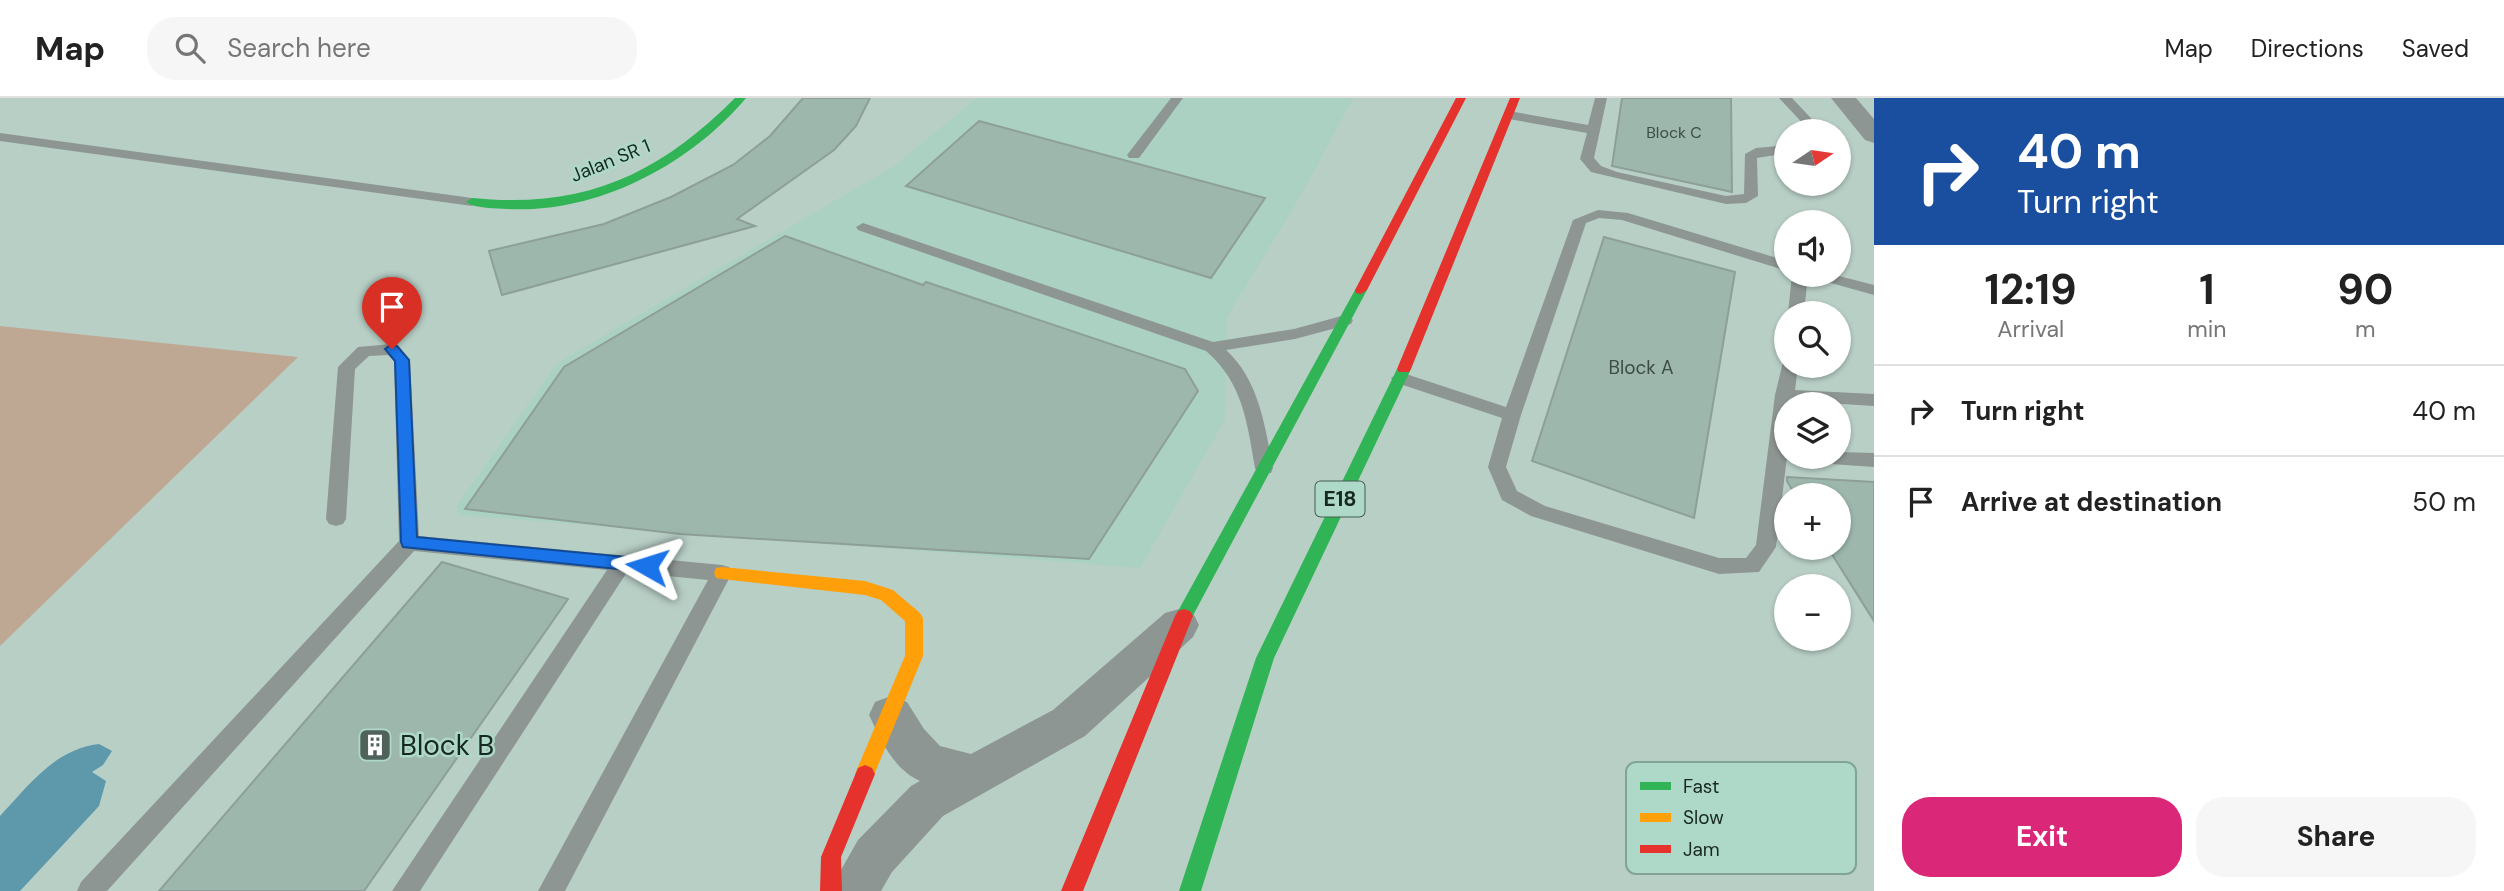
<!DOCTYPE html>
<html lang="en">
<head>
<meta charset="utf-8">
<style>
	body { margin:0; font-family:"DM Sans",sans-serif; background:#f6f6f6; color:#222; height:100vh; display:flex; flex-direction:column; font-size:26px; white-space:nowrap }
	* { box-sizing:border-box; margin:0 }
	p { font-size:23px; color:#767676 }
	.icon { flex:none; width:38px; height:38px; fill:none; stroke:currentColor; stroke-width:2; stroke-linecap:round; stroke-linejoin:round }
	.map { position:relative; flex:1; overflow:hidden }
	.side { display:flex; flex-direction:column; background:#fff; width:630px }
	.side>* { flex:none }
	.top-card { background:#1a4fa0; color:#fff; overflow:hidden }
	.needle { width:46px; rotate:77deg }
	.controls { position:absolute; left:1774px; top:21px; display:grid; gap:14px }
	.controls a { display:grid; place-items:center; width:77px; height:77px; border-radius:50%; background:#fff; box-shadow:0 2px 5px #0004; font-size:35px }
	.pin { position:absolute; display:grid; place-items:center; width:60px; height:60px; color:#fff; margin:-72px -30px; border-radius:50% 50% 50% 0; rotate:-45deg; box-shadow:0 0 7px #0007 }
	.pin .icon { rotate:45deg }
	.me { position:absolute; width:77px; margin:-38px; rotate:276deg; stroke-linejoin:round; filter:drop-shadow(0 0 5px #0008) }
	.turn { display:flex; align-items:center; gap:24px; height:147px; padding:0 28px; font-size:32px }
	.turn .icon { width:91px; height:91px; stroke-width:2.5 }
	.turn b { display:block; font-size:49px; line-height:60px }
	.eta { display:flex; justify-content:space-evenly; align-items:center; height:119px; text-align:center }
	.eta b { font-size:42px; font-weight:700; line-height:49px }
	.button { display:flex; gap:14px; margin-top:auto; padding:14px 28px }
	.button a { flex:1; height:80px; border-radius:28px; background:#db2777; color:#fff; font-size:28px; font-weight:700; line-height:80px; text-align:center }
	.button a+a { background:#f6f6f6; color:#222 }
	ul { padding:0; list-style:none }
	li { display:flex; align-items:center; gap:21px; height:91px; padding:0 28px; border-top:2px solid #e0e0e0 }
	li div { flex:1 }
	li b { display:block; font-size:26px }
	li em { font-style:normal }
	header { display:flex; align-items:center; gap:42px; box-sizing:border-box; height:98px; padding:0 35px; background:#fff; border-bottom:2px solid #e0e0e0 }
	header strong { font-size:33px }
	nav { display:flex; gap:38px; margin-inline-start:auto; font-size:24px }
	.search { width:490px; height:63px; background:#f6f6f6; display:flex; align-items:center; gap:18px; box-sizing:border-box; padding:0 24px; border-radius:28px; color:#767676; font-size:26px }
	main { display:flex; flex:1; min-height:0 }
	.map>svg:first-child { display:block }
	.built { fill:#abd1c2 }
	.forest { fill:#bfa893 }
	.water { fill:#5e98ab }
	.building { fill:#9db7ad; stroke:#8d9f98; stroke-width:2 }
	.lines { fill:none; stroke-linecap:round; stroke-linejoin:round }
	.lane { fill:#8e9693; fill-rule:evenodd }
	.street { fill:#8e9693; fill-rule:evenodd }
	.fast { fill:#30b455; fill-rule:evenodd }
	.slow { fill:#ff9f0a; fill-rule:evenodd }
	.jam { fill:#e5322d; fill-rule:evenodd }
	.route { fill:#1a73e8; stroke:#114b97; stroke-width:2 }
	.labels { text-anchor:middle; stroke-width:5; stroke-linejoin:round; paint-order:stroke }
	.far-number-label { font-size:16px; fill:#3b4d46 }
	.far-street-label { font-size:19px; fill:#172721; stroke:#aed9c8 }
	.number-label { font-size:19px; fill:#3b4d46 }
	.shield { fill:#aed9c8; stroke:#445c53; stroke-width:2 }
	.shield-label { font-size:21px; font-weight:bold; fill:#172721 }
	.near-poi-label { font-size:28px; fill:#172721; stroke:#aed9c8; text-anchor:start }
	.key { fill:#aed9c8; stroke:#81a496; stroke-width:2 }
	.key-label { font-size:19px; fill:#172721 }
</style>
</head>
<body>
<header>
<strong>Map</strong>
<div class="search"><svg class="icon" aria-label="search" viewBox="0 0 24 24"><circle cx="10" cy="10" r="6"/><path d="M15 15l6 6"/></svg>Search here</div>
<nav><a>Map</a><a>Directions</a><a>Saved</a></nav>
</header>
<main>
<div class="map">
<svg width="1874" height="793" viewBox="0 0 1874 793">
	<rect width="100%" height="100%" fill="#b8cfc6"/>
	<path class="built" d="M977,0H1353L1300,99L1227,219L1225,322L1140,470L458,417V406L557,265L894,68Z"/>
	<path class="forest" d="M0,228L298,259L0,548Z"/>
	<path class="water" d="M99,646L112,653L103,667L92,674L106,683L99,708L20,793H0V718C29,687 55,651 99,646Z"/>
	<path class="building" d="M803,0H870L856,28L834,52L737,121L755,128L502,197L489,153L604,126L671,99L733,67L770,38Z
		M1622,0H1731L1732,94L1612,68Z
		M979,23L1265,100L1211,180L906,88Z
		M785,138L923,187L926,184L1185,271L1198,293L1089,461L680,436L465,411L564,269Z
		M1604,139L1735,174L1694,420L1532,363Z
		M1787,379L1874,384V523L1828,450H1839V397H1795L1787,383Z
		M442,464L568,501L364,793H159Z"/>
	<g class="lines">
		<path class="lane" d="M1171,0H1183L1139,60H1129L1127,57Z
			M1595,0H1607L1594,60L1601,68L1617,74L1726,98L1744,96L1745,56L1756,50L1787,47V55L1757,60L1758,98L1746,105L1726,106L1591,74L1580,61L1587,35L1509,21L1503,17L1509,13L1588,27Z
			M1779,0H1792L1823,33H1810Z
			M0,35L472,100L479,104L472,108L0,43Z
			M1598,112L1628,115L1787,163V173L1622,122L1599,120L1586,125L1521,317L1506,369L1517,393L1545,408L1719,460H1746L1756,447L1775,297L1783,264L1787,263V268H1798L1795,292L1874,296V308L1793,303V306H1787V359L1776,449L1759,474L1719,476L1531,418L1502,402L1488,369L1502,320L1394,284L1391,280L1400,274L1506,309L1573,122Z
			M863,125L1213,244L1294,231L1345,217L1353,222L1351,226L1295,241L1226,252C1259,282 1265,328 1273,370L1271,375H1257L1255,370C1247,324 1243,285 1206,253L858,132L856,129Z
			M1792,177H1808L1804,215H1788Z
			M1810,177H1835L1874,187V197L1813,180Z
			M392,246L398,247L410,262L419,438L722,467L729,469L732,475L565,793H538L708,482L627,474L420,793H392L607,472L414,453L107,793H77L81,784L399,443L394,263L388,257L369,258L355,271L346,421L343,426L336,428L329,426L326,421L338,269L358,249Z
			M1839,354L1874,355V369L1816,365L1809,364L1807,359H1839Z"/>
		<path class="street" d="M1831,0H1856L1874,21V45L1865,42Z
			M1179,511L1193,515L1199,527L1193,539L1085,638L943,718L892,774L881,793H829L858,742L911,688L920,683C893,671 881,642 869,617L875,604L891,598L907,604L924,631L940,648L971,656L1053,612L1165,515Z"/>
		<path class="fast" d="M735,0H746C690,67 596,116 508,111C496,110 476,111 466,104L472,100C583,111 657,78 735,0Z
			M1361,188L1367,192L1190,523L1184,525L1178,523L1175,518L1178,513L1355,192Z
			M1404,267L1411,271L1274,560L1201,793H1179L1256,560L1397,271Z"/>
		<path class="slow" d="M722,469L865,483L893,492L920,515L923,520V558L872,682L865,685L858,682L855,676L905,558V523L881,502L865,497L722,481L716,480L714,475L716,470Z"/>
		<path class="jam" d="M1456,0H1466L1367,192L1361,196L1356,195L1355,192Z
			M1510,0H1520L1411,271L1409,274H1399L1397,271Z
			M1184,511L1190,513L1193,518L1083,793H1061L1175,518L1178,513Z
			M865,667L872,670L875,676L841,759L842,793H820L821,759L858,670Z"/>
	</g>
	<path class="route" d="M392,246L397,248L409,262L417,439L647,461L653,463L655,468L653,472L647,474L403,449L401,444L395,263L385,251Z"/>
	<defs>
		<symbol id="building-square" viewBox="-11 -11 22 22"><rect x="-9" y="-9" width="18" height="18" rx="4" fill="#4f625b" stroke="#aed9c8"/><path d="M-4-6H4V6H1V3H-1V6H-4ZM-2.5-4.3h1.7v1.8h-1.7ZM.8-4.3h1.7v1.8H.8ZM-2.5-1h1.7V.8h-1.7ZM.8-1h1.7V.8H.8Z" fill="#fff"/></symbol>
	</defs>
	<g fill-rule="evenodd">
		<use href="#building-square" x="356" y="628" width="38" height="38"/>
	</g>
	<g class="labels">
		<g class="far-number-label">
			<text x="1674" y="40">Block C</text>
		</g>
		<g class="far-street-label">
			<text transform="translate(610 62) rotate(-22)" y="7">Jalan SR 1</text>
		</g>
		<g class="number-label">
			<text x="1641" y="276">Block A</text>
		</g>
		<rect class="shield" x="1315.5" y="383.5" width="49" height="35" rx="5"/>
		<g class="shield-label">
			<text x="1340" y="408">E18</text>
		</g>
		<g class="near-poi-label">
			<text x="400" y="657">Block B</text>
		</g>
	</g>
	<rect x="1626" y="664" width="230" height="112" rx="10" class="key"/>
	<rect x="1640" y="684" width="31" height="8" fill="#30b455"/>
	<rect x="1640" y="715" width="31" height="9" fill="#ff9f0a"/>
	<rect x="1640" y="747" width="31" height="8" fill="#e5322d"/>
	<g class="key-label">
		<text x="1683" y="695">Fast</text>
		<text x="1683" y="726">Slow</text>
		<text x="1683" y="758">Jam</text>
	</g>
</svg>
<div class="controls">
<a><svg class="needle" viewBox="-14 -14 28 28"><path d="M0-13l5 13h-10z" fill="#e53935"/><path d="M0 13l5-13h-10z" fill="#767676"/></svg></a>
<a><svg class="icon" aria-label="sound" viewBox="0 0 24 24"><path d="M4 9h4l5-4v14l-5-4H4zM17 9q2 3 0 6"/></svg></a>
<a><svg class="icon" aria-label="search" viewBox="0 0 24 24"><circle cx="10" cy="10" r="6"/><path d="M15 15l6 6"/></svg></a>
<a><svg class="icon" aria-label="layers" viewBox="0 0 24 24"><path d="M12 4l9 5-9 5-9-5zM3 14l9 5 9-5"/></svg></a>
<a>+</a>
<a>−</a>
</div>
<div class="pin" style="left:392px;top:251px;background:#d93025"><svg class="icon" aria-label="arrive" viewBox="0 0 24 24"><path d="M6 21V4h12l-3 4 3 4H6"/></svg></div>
<svg class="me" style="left:647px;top:468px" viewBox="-20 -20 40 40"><path d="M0-17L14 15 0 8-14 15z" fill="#1a73e8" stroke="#fff" stroke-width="4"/></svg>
</div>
<section class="side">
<div class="top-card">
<div class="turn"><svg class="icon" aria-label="right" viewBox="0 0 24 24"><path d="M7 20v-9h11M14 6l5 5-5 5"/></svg><div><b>40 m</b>Turn right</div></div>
</div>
<div class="eta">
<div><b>12:19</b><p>Arrival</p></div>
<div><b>1</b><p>min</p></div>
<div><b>90</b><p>m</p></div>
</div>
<ul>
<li><svg class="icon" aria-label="right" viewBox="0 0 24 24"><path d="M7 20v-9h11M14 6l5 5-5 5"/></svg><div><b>Turn right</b></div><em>40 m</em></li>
<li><svg class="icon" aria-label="arrive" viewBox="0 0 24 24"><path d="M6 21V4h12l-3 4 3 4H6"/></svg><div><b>Arrive at destination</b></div><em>50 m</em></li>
</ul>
<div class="button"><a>Exit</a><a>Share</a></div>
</section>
</main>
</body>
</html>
